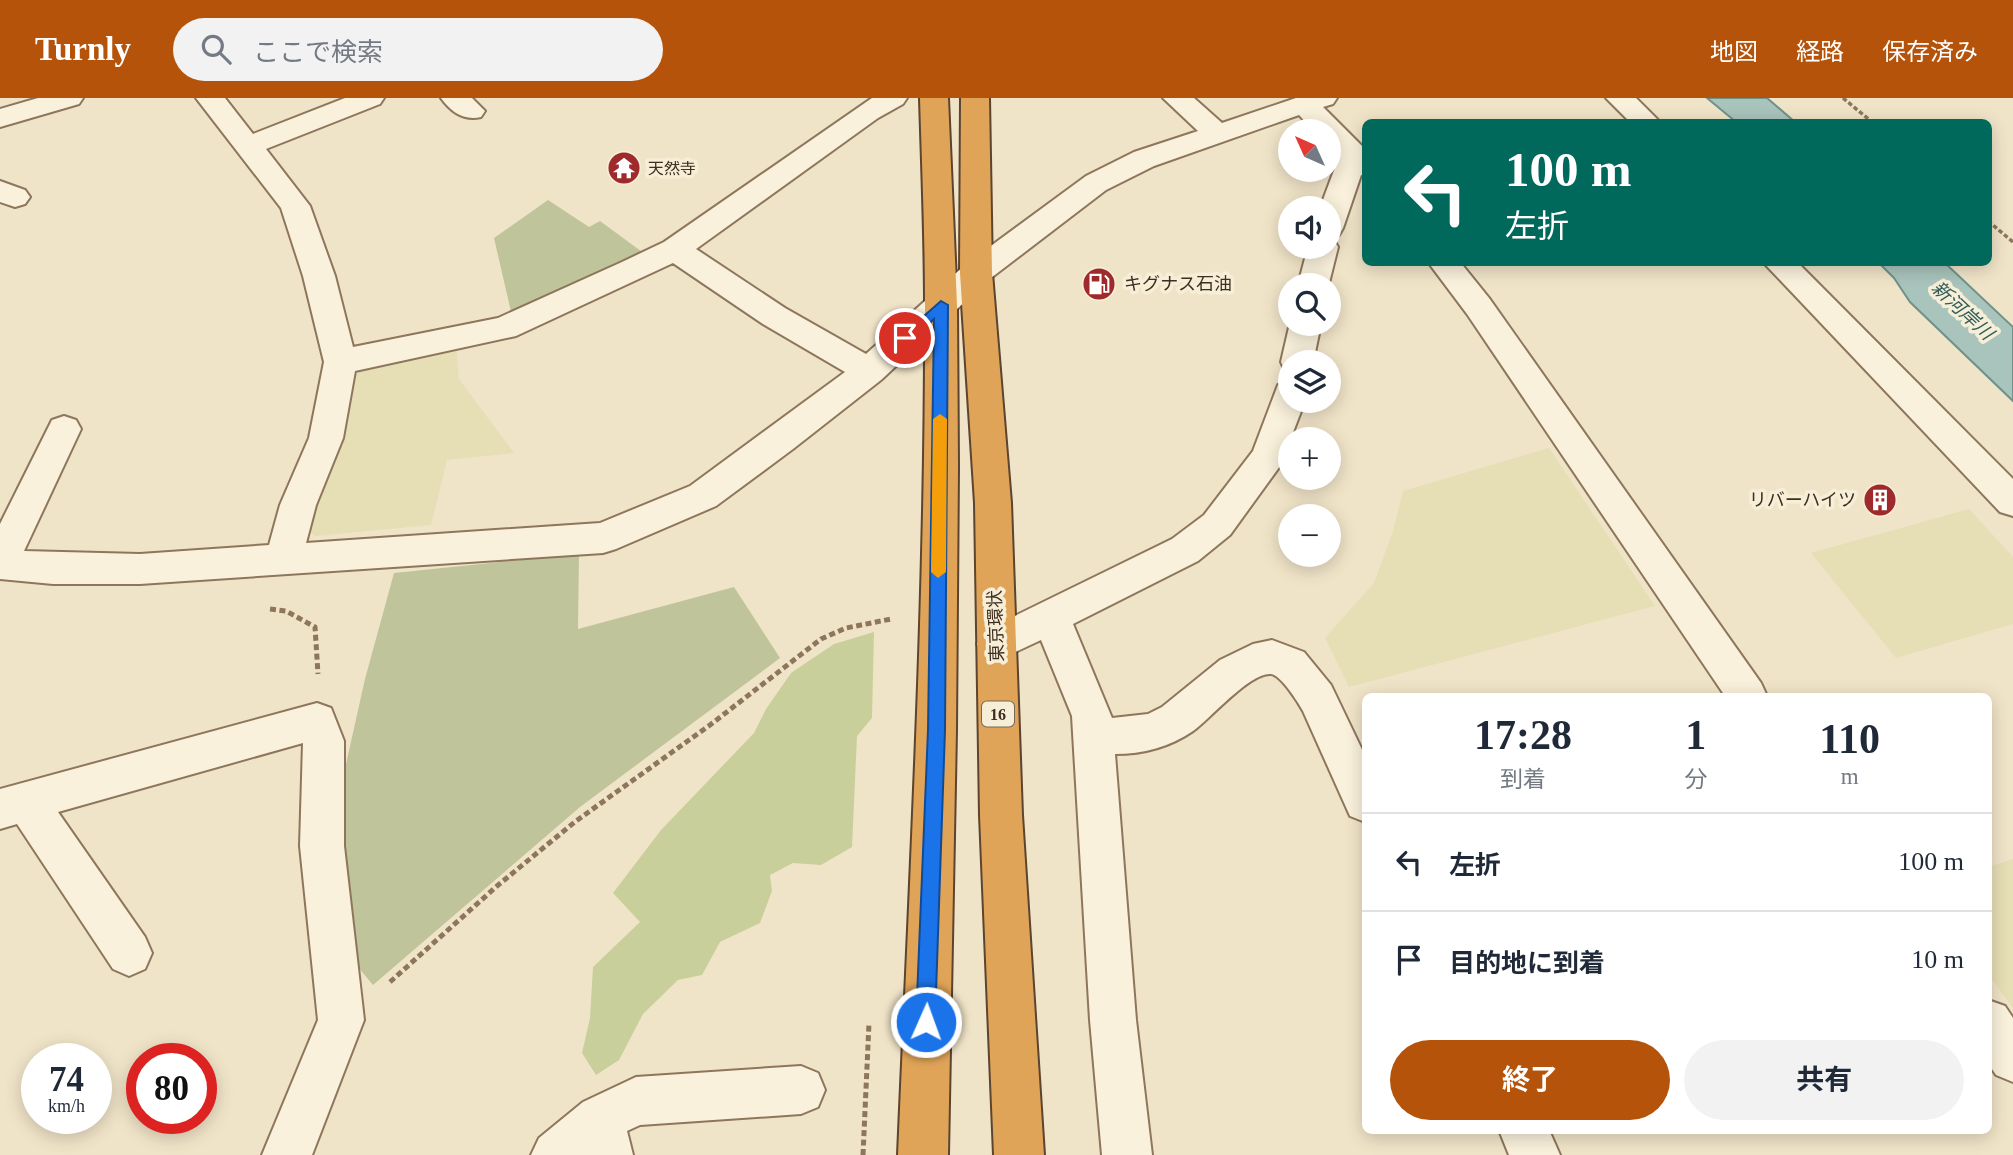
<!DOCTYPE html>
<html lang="ja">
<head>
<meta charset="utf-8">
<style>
	body { margin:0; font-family:"Times New Roman","Noto Sans JP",serif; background:#f2f2f3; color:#1f2937; height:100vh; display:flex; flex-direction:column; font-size:26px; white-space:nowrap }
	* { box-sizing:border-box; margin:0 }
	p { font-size:23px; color:#747a83 }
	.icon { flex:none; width:38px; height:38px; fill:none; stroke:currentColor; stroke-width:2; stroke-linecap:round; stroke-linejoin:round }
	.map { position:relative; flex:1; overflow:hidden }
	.sheet { position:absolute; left:1362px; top:595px; width:630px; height:441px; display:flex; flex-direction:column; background:#fff; border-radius:10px; box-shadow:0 4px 18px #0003 }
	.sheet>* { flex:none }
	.guide { position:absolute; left:1362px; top:21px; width:630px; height:147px; border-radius:10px; box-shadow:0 4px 18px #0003; background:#00695c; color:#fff; overflow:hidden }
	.needle { width:46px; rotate:315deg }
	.tools { position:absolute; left:1278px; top:21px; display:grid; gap:14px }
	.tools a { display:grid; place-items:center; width:63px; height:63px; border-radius:50%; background:#fff; box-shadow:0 4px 18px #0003; font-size:35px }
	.speed { position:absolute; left:21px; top:945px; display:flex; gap:14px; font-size:35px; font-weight:700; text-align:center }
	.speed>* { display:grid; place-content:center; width:91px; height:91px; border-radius:50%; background:#fff; box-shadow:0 4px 18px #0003; line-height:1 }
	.speed small { font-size:18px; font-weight:400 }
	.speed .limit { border:10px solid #d22; background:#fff; color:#111 }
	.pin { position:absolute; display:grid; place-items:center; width:60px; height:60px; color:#fff; margin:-30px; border:4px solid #fff; border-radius:50%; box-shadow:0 2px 7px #0007 }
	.me { position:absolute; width:77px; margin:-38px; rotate:2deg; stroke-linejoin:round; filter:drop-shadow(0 0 5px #0008) }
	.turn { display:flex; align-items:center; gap:24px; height:147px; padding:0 28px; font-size:32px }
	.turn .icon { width:91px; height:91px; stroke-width:2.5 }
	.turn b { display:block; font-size:49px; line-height:60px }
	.eta { display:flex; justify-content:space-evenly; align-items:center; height:119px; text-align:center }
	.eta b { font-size:42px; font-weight:700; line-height:49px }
	.action { display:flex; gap:14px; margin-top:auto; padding:14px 28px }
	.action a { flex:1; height:80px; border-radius:42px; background:#b45309; color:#fff; font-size:28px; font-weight:700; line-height:80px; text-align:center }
	.action a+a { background:#f2f2f3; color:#1f2937 }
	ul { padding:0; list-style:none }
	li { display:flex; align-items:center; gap:21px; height:98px; padding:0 28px; border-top:2px solid #e0e1e3 }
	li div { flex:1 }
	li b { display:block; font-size:26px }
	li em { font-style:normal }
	header { display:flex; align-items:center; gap:42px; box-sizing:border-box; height:98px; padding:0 35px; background:#b45309; color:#fff }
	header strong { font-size:33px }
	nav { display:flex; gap:38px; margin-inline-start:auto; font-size:24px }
	.search { width:490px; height:63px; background:#f2f2f3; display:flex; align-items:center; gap:18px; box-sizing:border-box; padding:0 24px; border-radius:38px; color:#747a83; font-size:26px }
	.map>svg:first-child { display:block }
	.farmland { fill:#e6deb5 }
	.green { fill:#c9cf9b }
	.cemetery { fill:#bfc49a }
	.water { fill:#a9c4bc; stroke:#6f938a; stroke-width:2 }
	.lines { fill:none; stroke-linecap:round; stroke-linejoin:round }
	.minor-casing { stroke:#8d765c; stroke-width:4 }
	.highway-casing { stroke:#5b4430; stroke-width:4 }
	.path-far1 { stroke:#8d765c; stroke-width:3.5; stroke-dasharray:4.5 2.5; stroke-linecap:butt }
	.path { stroke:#8d765c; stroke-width:5; stroke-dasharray:6 3.5; stroke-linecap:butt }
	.minor { fill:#faf1dc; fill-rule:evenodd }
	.highway { fill:#e0a458; fill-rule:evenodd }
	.route { fill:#1a73e8; stroke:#114b97; stroke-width:2 }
	.slow { fill:#f59e0b }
	.labels { text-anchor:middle; stroke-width:7; stroke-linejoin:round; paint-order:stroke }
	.far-poi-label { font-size:16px; fill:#3d2e20; stroke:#f7eed8; text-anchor:start }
	.shield { fill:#f7eed8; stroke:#756857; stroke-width:2 }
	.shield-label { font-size:16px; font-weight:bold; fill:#3d2e20 }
	.poi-label { font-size:18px; fill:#3d2e20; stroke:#f7eed8; text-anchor:start }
	.street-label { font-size:18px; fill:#3d2e20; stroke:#f7eed8 }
	.water-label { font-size:19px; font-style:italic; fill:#2f5d5a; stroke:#f7eed8 }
</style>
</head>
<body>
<header>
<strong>Turnly</strong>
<div class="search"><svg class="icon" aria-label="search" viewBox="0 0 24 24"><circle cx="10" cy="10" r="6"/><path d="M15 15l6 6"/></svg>ここで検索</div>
<nav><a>地図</a><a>経路</a><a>保存済み</a></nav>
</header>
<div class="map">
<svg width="2013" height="1057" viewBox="0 0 2013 1057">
	<rect width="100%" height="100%" fill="#f0e4c8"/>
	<path class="farmland" d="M456,247L459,281L514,355L447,362L431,427L315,438L305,430L355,267Z
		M1549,350L1655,508L1349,589L1325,540L1374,485L1393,433L1403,393Z
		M1969,411L2013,459V526L1896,560L1811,455Z
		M2013,761V910L1988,876V769Z"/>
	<path class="green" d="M874,534L872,620L857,638L852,749L821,767L793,765L770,777L772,793L760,825L720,844L702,877L678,882L643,916L619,962L596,977L582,955L590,920L593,869L640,824L613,795L661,732L754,635L766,611L791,575L834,546Z"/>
	<path class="cemetery" d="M548,102L589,129L600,123L649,159L512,218L494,140Z
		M579,456L578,531L734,489L780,560L580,709L373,887L358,869L341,770L346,666L365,581L394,475Z"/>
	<path class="water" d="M1707,0H1767L1795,24H1736Z
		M1879,165H1945L2013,229V303L1910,204L1894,180Z"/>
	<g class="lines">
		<defs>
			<path id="minor" d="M38,0H83L79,6L0,29V11Z
				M196,0H225L253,36L345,0H384L380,6L266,51L310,108L335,178L353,249L498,220L622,164L664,144L872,0H907L903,6L878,20L696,151L785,210L866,256L965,167L1086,78L1134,54L1198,33L1163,0H1194L1222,25L1296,0H1337L1333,6L1323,9L1365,51V78L1361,77L1343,130L1339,137L1328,140L1334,142L1338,149L1328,189V187H1298L1308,149H1328V110H1320L1339,59L1328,48V33H1314L1299,17L1154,68L1106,92L987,183L881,282L793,351L716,408L616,451L603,455L140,486H53L0,481V426L52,322L64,318L76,322L81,331L24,453L140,456L269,447L280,407L309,340L324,264L303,178L281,110ZM673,165L763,226L845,274L690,388L600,425L306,445L316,407L343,340L355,273L516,238Z
				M441,0H472L485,13L481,19C464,23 451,14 441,0Z
				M1606,0H1636L1660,24H1630Z
				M0,83L25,92L30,99L25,106L15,109L0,104Z
				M1428,164H1460L1489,200L1761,585L1767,598H1725L1467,216Z
				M1763,164H1797L2013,381V418L2000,414Z
				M1290,225L1321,226L1313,264H1290V274L1285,273L1281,264Z
				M1290,283V303H1305L1280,368L1230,437L1198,463L1073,526L1112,620L1148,616L1162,609L1220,562L1253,546L1272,542L1304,554L1331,587L1365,658V724L1350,718L1303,613C1298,604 1281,577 1271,576C1250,574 1210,621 1193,633C1170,649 1143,656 1115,656L1136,922L1152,1057H1102L1090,922L1072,618L1041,542L996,563L982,558L977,546L982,534L1172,441L1204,417L1253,353L1278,287Z
				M317,605L331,610L344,643V748L364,922L312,1057H262L318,922L300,748L303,645L58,714L145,839L152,855L145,871L129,878L113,871L17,726L0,731V691Z
				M1988,902L2005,908L2013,920V984L1996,977L1988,965Z
				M801,968L818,975L825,992L818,1009L801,1016L640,1027L627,1033L633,1057H531L539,1040L583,1004L636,979Z
				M1499,1032H1549L1560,1057H1509Z"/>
			<path id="highway" d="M920,0H948L957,207L958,369L956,632L948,1057H898C910,774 926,490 925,207C925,138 922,69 920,0Z
				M961,0H989L992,175L1011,405L1022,717L1044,1057H994L980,717L975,405L960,175Z"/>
		</defs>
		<use href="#minor" class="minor-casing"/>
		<use href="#highway" class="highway-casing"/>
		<path class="path-far1" d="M1843,0L1872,24
			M1988,123L2013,144"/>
		<path class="path" d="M270,511L286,513L315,529L318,576
			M390,884L497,788L576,723L710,627L821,541L846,530L891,521
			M863,1057L869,925"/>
		<use href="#minor" class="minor"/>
		<use href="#highway" class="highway"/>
	</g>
	<path class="route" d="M941,203L948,207L945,632L935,924L933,930L926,933L919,930L916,924L928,632L934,221L910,244H901L899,240Z"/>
	<path class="slow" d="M940,316L947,321L946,474L938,480L931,474L933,321Z"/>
	<defs>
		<symbol id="temple-disc" viewBox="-11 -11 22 22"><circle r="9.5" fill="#9e2a2b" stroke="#f7eed8"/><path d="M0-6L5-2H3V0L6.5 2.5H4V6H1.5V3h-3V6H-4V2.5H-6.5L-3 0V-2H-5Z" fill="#fff"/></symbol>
		<symbol id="fuel-disc" viewBox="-11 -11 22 22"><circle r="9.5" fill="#9e2a2b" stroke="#f7eed8"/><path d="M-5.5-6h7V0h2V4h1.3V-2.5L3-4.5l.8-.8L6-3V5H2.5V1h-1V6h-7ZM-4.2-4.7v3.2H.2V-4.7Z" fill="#fff"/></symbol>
		<symbol id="building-disc" viewBox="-11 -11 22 22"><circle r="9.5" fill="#9e2a2b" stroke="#f7eed8"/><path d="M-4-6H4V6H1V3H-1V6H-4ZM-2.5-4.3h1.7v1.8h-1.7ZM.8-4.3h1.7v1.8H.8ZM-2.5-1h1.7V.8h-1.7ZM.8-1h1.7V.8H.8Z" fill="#fff"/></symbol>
	</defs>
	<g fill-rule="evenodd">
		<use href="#temple-disc" x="605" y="51" width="38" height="38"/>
		<use href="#fuel-disc" x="1080" y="167" width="38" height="38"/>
		<use href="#building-disc" x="1861" y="383" width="38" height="38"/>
	</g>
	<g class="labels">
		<g class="far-poi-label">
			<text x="648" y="76">天然寺</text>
		</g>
		<rect class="shield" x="982" y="603.5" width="32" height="25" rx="5"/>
		<g class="shield-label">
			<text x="998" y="622">16</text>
		</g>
		<g class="poi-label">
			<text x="1124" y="192">キグナス石油</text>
			<text x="1856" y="408" text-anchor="end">リバーハイツ</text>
		</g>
		<g class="street-label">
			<text transform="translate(996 528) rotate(-92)" y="6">東京環状</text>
		</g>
		<g class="water-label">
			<text transform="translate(1963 212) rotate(43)" y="7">新河岸川</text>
		</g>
	</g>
</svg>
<div class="tools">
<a><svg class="needle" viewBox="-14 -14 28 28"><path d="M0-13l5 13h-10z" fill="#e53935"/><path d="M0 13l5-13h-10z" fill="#747a83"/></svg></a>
<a><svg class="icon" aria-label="sound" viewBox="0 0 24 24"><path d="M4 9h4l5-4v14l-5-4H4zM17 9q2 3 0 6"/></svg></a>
<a><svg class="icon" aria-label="search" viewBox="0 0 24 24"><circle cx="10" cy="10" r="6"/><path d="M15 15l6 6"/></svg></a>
<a><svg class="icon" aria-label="layers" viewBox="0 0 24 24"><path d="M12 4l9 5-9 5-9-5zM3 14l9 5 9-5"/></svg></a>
<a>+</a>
<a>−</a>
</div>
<div class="speed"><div>74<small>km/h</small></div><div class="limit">80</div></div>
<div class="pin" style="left:905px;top:240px;background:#d93025"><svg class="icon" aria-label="arrive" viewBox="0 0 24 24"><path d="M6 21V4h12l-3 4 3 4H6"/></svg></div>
<svg class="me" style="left:926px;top:924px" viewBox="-20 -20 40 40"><circle r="17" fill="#1a73e8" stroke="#fff" stroke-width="3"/><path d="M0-11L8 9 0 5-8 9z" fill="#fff"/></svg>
<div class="guide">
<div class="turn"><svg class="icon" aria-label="left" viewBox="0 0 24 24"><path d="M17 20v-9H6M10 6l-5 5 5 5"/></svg><div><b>100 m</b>左折</div></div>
</div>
<section class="sheet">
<div class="eta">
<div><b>17:28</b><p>到着</p></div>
<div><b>1</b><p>分</p></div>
<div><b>110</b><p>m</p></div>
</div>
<ul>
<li><svg class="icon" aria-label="left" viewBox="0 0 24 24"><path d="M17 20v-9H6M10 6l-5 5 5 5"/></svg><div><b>左折</b></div><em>100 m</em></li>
<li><svg class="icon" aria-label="arrive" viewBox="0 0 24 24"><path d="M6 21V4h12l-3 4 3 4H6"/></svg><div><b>目的地に到着</b></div><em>10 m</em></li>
</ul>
<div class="action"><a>終了</a><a>共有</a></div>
</section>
</div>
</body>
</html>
